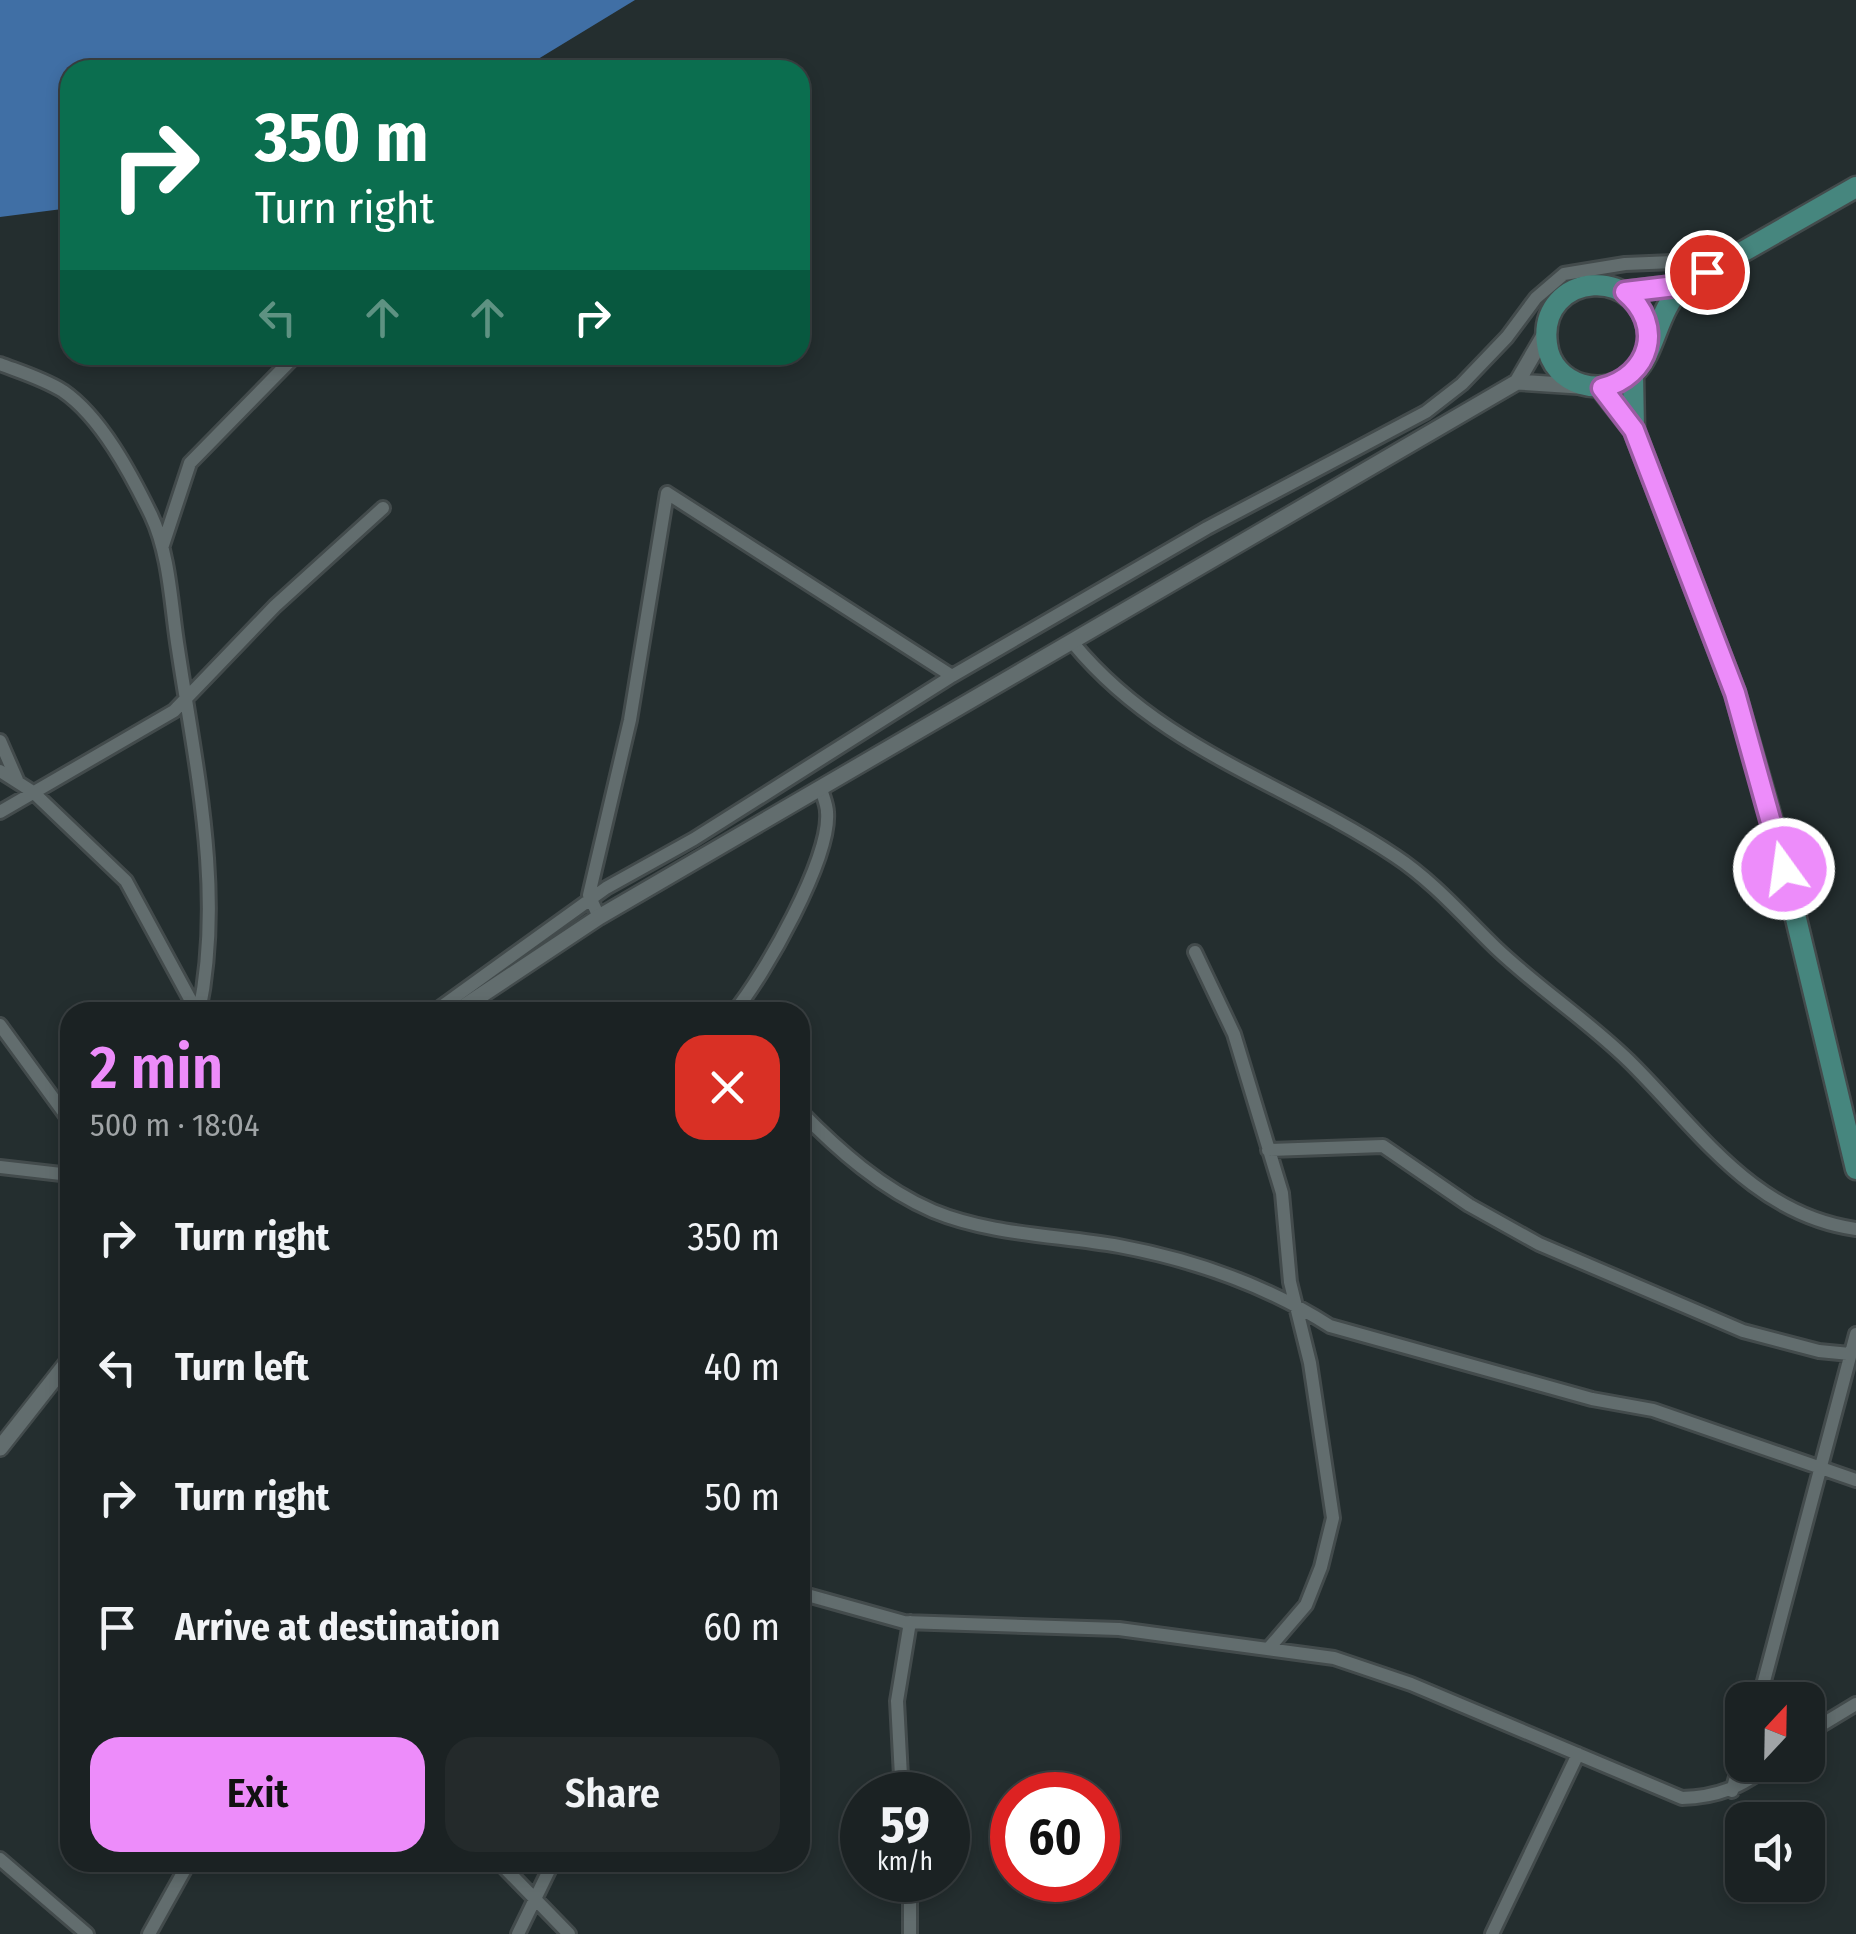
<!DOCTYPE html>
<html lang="en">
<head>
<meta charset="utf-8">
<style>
	body { margin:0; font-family:"Fira Sans Condensed",sans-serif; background:#242a2b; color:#f1f3f6; height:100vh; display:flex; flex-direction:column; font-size:38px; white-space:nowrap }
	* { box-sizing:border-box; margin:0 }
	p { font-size:32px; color:#a0a4a6 }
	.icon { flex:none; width:55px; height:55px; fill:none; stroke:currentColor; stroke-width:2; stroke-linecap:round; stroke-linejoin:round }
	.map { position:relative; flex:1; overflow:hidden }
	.side { position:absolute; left:60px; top:1002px; width:750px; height:870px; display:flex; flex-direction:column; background:#1b2223; border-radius:30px; box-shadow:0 5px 15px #0003,0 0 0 2px #393f41 }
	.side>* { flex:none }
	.guide { position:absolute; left:60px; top:60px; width:750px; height:305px; border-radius:30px; box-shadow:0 5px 15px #0003,0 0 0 2px #393f41; background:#0b6e4f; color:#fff; overflow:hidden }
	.needle { width:65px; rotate:22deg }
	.controls { position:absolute; left:1725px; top:1682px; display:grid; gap:20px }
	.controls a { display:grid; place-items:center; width:100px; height:100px; border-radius:20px; background:#1b2223; box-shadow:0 5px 15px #0003,0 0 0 2px #393f41; font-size:50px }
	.speed { position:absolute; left:840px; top:1772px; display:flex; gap:20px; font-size:50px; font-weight:700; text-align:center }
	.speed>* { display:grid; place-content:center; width:130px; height:130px; border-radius:50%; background:#1b2223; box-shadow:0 5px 15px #0003,0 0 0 2px #393f41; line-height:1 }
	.speed small { font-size:25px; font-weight:400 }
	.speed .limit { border:15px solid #d22; background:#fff; color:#111 }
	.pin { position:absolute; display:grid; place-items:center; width:85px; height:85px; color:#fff; margin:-42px; border:5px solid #fff; border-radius:50%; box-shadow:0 2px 10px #0007 }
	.me { position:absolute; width:110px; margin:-55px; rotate:346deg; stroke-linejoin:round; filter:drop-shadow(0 0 8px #0008) }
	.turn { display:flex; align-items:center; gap:35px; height:210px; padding:0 30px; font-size:45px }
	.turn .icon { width:130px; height:130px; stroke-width:2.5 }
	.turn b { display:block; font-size:70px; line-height:85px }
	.lanes { display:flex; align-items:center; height:95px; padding:0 30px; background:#0003; justify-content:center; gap:50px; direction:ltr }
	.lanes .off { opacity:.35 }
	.round { display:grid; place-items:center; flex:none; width:105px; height:105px; border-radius:30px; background:#242a2b }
	.overview { display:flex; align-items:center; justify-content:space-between; height:170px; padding:0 30px }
	h1 { font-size:60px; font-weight:600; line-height:75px; color:#ed8cfa }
	.button { display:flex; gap:20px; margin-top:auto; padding:20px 30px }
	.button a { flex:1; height:115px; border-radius:30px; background:#ed8cfa; color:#111; font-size:40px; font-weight:600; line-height:115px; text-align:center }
	.button a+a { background:#242a2b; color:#f1f3f6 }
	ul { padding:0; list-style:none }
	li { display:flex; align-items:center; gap:30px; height:130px; padding:0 30px }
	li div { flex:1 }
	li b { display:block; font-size:38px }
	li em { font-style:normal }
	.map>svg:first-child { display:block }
	.water { fill:#406fa5 }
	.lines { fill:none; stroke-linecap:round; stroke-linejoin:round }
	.minor-casing { stroke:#434b4c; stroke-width:18 }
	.tertiary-casing { stroke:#434b4c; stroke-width:20 }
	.primary-casing { stroke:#434b4c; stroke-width:25 }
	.minor { stroke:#626d6e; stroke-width:12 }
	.tertiary { stroke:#626d6e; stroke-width:15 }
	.primary { stroke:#46867e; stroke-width:20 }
	.route-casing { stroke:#9a5ba2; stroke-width:25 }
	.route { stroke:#ed8cfa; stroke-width:18 }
</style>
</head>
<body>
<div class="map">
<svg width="1856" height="1934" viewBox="0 0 1856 1934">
	<rect width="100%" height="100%" fill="#242e2f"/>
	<path class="water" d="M0,0H635L520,70H70V208L0,217Z"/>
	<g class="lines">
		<defs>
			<path id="minor" d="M0,364C21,372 44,379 63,391C101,417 131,474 151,515C170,555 171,606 178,649C196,769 224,892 199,1012
				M163,545L190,463L296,355
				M1073,643C1161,750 1284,782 1395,856C1433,881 1463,916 1496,948C1538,988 1587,1020 1629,1061C1699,1130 1752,1214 1856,1229
				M0,741L17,780
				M0,771L33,792L126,881L197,1012
				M0,812L174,711L275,606L383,508
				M599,917L589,895L630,720L667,493L952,676
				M1195,952L1234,1034L1282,1193L1290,1282L1310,1363L1333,1518L1321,1567L1306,1605L1269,1648
				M434,1012L606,888L694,839L952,676L1207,528L1426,412L1462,384L1507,337L1536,298L1564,274L1625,264L1722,260
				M734,1012C764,976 831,858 827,812C827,805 823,796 821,789
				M0,1025L70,1121
				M800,1111C838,1150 882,1189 933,1211C991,1235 1057,1235 1119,1246C1194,1260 1266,1285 1330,1326L1592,1399L1653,1410L1856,1480
				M1268,1150L1383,1146L1469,1205L1539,1244L1743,1331L1819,1351L1850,1354
				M0,1167L70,1175
				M800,1593L904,1622L1119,1629L1334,1658L1411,1684L1682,1798C1718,1797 1741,1787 1770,1765
				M1759,1700L1856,1334
				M1808,1733L1856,1704
				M1732,1791L1742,1756
				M902,1795L897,1701L910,1622
				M0,1859L87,1934
				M499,1862L569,1934
				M910,1880V1934
				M149,1934L189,1862
				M518,1934L553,1862
				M1492,1934L1578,1754"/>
			<path id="tertiary" d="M1517,382L1578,386
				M456,1012L599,917L1517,382L1545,334
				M0,1448L70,1359"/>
			<path id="primary" d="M1625,292L1684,285
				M1649,342C1647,261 1537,271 1547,344C1552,386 1605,400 1635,372C1656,351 1657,310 1683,286C1695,275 1715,268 1730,259C1772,235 1814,211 1856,187
				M1633,374L1634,430
				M1601,388L1634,430L1735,693L1776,835L1856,1169"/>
		</defs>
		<use href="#minor" class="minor-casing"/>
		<use href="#tertiary" class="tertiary-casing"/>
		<use href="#primary" class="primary-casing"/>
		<use href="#minor" class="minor"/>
		<use href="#tertiary" class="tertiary"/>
		<use href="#primary" class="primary"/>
	</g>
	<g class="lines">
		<defs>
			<path id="route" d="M1707,272L1684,285L1625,292C1665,325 1650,376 1602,388L1634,430L1735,693L1784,869"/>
		</defs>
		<use href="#route" class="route-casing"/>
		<use href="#route" class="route"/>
	</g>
</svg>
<div class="controls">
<a><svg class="needle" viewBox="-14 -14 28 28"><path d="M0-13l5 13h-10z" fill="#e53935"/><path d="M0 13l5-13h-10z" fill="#a0a4a6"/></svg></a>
<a><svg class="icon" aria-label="sound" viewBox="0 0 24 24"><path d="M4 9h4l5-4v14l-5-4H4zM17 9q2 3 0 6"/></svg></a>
</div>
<div class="speed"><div>59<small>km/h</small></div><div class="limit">60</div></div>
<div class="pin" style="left:1707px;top:272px;background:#d93025"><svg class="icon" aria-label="arrive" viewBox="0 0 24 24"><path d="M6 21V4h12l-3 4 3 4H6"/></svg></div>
<svg class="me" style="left:1784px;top:869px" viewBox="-20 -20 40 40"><circle r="17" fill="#ed8cfa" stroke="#fff" stroke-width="3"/><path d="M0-11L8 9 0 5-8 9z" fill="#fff"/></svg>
<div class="guide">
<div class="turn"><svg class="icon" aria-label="right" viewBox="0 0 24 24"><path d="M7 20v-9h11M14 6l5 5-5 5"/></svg><div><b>350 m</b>Turn right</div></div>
<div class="lanes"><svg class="icon off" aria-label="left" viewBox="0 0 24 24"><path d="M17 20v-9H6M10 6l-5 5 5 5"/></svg><svg class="icon off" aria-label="ahead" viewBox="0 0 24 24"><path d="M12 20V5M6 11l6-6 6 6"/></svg><svg class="icon off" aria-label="ahead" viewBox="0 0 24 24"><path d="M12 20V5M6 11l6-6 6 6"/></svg><svg class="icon" aria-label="right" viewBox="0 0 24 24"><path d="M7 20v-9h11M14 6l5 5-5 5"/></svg></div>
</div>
<section class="side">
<div class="overview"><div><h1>2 min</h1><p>500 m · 18:04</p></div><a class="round" style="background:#d93025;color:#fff"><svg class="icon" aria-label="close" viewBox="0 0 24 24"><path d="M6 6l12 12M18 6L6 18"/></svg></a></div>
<ul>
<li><svg class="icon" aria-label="right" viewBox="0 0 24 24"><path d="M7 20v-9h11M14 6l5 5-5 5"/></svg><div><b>Turn right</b></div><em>350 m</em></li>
<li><svg class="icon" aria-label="left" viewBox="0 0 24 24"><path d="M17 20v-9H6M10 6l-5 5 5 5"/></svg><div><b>Turn left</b></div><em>40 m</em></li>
<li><svg class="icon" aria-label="right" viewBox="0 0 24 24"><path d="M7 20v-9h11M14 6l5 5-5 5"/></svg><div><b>Turn right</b></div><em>50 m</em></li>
<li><svg class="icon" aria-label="arrive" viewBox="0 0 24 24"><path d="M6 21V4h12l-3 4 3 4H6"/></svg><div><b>Arrive at destination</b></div><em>60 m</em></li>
</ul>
<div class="button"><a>Exit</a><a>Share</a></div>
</section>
</div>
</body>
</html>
